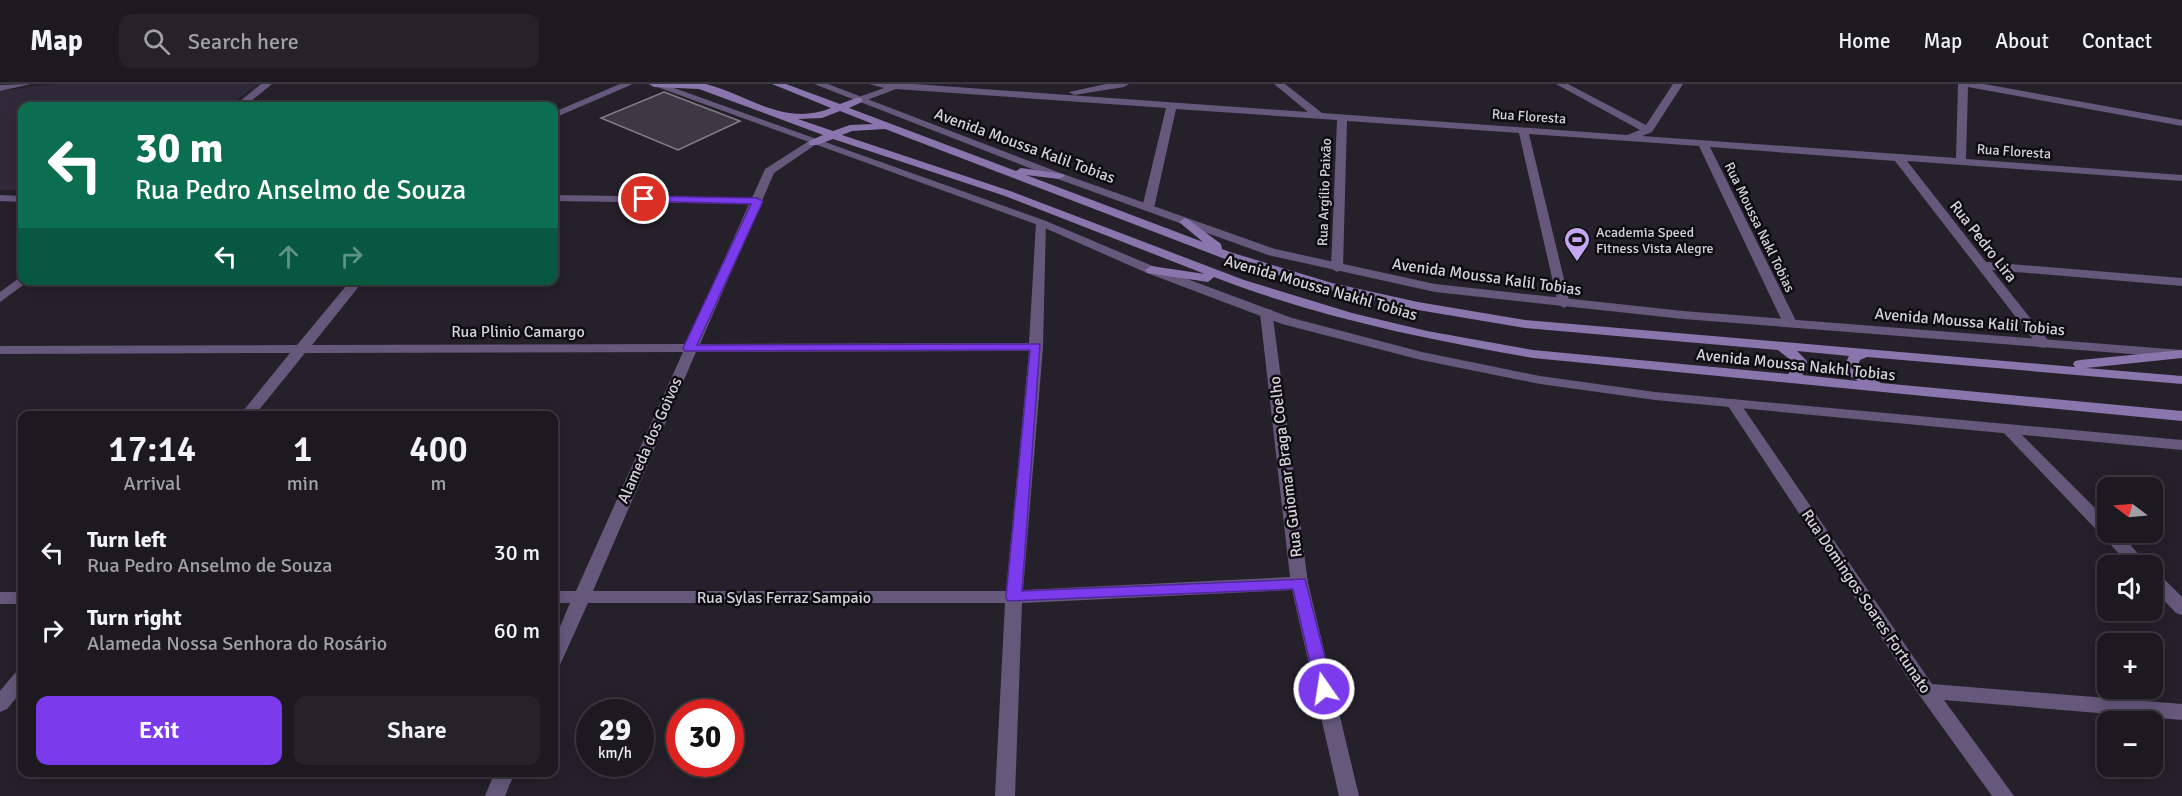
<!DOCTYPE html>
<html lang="en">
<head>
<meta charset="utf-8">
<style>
	body { margin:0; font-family:Signika,sans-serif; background:#252229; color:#f1f3f6; height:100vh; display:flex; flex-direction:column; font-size:22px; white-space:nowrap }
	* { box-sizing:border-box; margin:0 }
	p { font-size:20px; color:#a0a0a5 }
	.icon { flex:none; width:33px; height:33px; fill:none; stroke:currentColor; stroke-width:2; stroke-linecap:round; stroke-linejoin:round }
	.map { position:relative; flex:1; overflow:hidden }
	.details { position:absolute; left:18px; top:327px; width:540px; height:366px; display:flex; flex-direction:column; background:#1c1920; border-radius:12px; box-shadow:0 3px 15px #0003,0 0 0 2px #3a383e }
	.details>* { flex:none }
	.guide { position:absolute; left:18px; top:18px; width:540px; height:183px; border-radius:12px; box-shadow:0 3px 15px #0003,0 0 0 2px #3a383e; background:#0b6e4f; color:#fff; overflow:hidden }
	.needle { width:39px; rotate:286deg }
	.fabs { position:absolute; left:2097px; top:393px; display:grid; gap:12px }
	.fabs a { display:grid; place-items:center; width:66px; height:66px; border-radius:12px; background:#1c1920; box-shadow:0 3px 15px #0003,0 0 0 2px #3a383e; font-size:30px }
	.speed { position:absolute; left:576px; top:615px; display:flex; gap:12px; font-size:30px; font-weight:700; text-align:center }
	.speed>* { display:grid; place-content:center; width:78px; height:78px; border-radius:50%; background:#1c1920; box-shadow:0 3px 15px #0003,0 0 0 2px #3a383e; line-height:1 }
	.speed small { font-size:15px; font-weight:400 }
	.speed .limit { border:9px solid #d22; background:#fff; color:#111 }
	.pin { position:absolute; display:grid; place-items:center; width:51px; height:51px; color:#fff; margin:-26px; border:3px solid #fff; border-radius:50%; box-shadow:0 2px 6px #0007 }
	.me { position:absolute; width:66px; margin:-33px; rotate:347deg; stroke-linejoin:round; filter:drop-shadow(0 0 4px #0008) }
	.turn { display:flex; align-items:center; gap:21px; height:126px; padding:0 18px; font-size:27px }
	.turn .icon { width:78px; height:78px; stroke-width:2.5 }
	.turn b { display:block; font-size:42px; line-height:51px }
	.lanes { display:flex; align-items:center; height:57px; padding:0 18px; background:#0003; justify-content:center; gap:30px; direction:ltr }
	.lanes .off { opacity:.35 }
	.eta { display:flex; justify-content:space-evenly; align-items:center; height:102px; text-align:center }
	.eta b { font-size:36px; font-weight:600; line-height:42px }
	.action { display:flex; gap:12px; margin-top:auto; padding:12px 18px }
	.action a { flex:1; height:69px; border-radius:12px; background:#7c3aed; color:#fff; font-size:24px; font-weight:600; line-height:69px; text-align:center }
	.action a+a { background:#252229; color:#f1f3f6 }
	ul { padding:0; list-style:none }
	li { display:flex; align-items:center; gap:18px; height:78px; padding:0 18px }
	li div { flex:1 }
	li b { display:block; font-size:22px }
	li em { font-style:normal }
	header { display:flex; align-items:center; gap:36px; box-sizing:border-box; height:84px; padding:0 30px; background:#1c1920; border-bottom:2px solid #3a383e }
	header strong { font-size:28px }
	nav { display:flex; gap:33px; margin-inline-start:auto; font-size:21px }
	.search { width:420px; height:54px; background:#252229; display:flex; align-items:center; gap:15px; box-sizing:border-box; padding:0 21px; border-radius:12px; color:#a0a0a5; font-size:22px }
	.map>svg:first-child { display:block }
	.built { fill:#2f2a39 }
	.building { fill:#3d3944; stroke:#827e8a; stroke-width:1.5 }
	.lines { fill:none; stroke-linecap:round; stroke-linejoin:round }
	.minor { fill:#65587b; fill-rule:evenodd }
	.tertiary { fill:#65587b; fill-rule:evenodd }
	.secondary { fill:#8a75ad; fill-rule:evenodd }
	.route { fill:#7c3aed; stroke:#51269a; stroke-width:1.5 }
	.labels { text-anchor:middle; stroke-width:5; stroke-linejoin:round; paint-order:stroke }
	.far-street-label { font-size:14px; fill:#d5d3da; stroke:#0d0c10 }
	.far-poi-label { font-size:14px; fill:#d5d3da; stroke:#0d0c10; text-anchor:start }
	.street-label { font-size:16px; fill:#d5d3da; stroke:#0d0c10 }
</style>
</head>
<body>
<header>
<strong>Map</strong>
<div class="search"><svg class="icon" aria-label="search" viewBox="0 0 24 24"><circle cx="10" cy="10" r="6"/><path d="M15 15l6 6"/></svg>Search here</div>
<nav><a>Home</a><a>Map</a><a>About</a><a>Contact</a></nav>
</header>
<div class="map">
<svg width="2182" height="712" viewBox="0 0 2182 712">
	<rect width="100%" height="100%" fill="#25212b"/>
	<path class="built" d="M56,0H259L228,22H22V106H0V7Z"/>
	<path class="building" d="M664,8L740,37L678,66L601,34Z"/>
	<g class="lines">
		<path class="minor" d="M31,0L0,7V1Z
			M261,0H272L245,22H234Z
			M620,0H633L554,34V28Z
			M869,0H914L1308,28L1274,0H1285L1322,29L1627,51L1640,46L1556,0H1568L1646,41L1673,0H1683L1652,48L1642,52L1956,74L1958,0H1984L2182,36V42L1968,3L1966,75L2182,91V97L1907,77L1986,178L2182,194V202L1992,186L2051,260L2044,264L2039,263L1895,77L1710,63L1797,239L1790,243L1783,239L1699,62L1529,50L1570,220L1564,224L1558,220L1519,49L1347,37L1343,184L1337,188L1331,184L1337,36L1176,25L1154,124L1148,127L1142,124L1166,24L896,5L862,18H856V14L884,4Z
			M1106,0H1129L1124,3L1074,11L1069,8Z
			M809,57L818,59L774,89L700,260L1029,259L1036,139L1038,137H1046L1043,263L1023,506L1290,493L1260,229L1267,225L1272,226L1308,499L1359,712H1339L1292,506L1022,519L1015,712H995L1005,519H588L560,581L554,583V557L570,519H554V507H576L683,268L305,269L254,332H239L290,269L0,270V262L297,261L351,196H364L312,261L686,260L749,120L554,117V111L752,114L765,85ZM1029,267L1006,507H593L696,268Z
			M0,111L22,112V118L0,117Z
			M22,192V196H28L26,199L0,218V208Z
			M1733,315L1738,316L1932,600L2182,620V636L1944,616L2014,712H1992L1920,612L1726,319Z
			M2008,340L2013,342L2108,437V448H2119L2149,482H2131L2003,348L2001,345L2003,342Z
			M2152,487L2158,489L2182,513V531L2176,529L2152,504Z
			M0,508H22V520H0Z
			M22,587V607L7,625L0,628V607L15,589Z
			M495,688H515L505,712H485Z"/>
		<path class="tertiary" d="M649,0H663L1046,137L1155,183L1292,234L1422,268L1540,292L1655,308L2182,356V366L1655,316L1540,300L1421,276L1282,240L1147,189L1038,141Z
			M814,0H828L1063,90L1275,165L1435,200L1683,227L2182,266V274L1683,235L1435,208L1268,171L1055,94Z"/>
		<path class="secondary" d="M649,0C666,0 689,0 706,0C749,11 784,43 831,24L772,0H786L840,20L856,14H862V18L849,24L1016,87L1021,84L1063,90L1065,92L1059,95L1026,91L1203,158L1179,138L1185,134L1189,136L1221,160L1222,165L1233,169L1332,199L1418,218L1525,236L2075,283L2073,280L2075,277L2080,276L2182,266V274L2086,284L2182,292V300L1867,273L1860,276L1858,282L1860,286L1881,299L2182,327V337L1533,274C1425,255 1317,233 1214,193L1208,198L1147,189L1145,186L1151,182L1205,190L1005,112L833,55L817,61H809V57L823,51L699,5L654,3ZM840,27L873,40L850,41L833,47L798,35L822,34ZM885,45L1225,175L1329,206L1418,226L1525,244L1778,266L1793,278V285L1788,290L1533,266L1427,247L1352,229L1244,196L1013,108L842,51L852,47ZM1797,267L1849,272L1844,282L1850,292L1858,297L1802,291L1807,286V277Z"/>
	</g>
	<path class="route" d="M644,112L757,114L763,117L697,261L1040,260L1022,507L1305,495L1333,605L1330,610H1318L1316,605L1293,505L1008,517L1006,513L1030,266L685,267L683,264L751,120L640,117L639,115Z"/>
	<defs>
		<symbol id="stadium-pin" viewBox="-11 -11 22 30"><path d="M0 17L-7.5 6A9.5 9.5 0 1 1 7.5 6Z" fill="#c3a7f2" stroke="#0d0c10"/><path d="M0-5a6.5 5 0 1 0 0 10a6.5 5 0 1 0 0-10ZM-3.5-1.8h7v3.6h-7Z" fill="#111"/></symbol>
	</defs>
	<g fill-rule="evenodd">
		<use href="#stadium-pin" x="1562" y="141" width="30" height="40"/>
	</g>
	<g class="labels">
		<g class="far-street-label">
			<text transform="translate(1529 32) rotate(4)" y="5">Rua Floresta</text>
			<text transform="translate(2014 67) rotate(4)" y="5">Rua Floresta</text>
			<text transform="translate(1324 108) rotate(-88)" y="5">Rua Argílio Paixão</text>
			<text transform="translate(1760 143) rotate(64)" y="5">Rua Moussa Nakl Tobias</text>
		</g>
		<g class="far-poi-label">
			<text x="1596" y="153">Academia Speed<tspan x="1596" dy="16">Fitness Vista Alegre</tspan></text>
		</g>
		<g class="street-label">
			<text transform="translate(1025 61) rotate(20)" y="6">Avenida Moussa Kalil Tobias</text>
			<text transform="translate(1984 157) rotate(52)" y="6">Rua Pedro Lira</text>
			<text transform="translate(1487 192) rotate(8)" y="6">Avenida Moussa Kalil Tobias</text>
			<text transform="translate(1321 203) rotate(16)" y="6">Avenida Moussa Nakhl Tobias</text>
			<text transform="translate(1970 237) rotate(5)" y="6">Avenida Moussa Kalil Tobias</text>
			<text x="518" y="253">Rua Plinio Camargo</text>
			<text transform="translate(1796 280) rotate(6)" y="6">Avenida Moussa Nakhl Tobias</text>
			<text transform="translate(649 356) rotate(-66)" y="6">Alameda dos Goivos</text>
			<text transform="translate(1285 383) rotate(-97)" y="6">Rua Guiomar Braga Coelho</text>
			<text x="784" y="519">Rua Sylas Ferraz Sampaio</text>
			<text transform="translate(1867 517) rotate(56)" y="6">Rua Domingos Soares Fortunato</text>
		</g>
	</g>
</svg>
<div class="fabs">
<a><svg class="needle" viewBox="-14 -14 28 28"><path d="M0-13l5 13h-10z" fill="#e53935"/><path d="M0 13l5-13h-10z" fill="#a0a0a5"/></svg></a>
<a><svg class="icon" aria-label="sound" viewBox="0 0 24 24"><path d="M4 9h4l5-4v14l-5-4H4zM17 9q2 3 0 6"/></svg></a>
<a>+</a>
<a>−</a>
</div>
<div class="speed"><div>29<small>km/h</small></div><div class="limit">30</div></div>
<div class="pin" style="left:644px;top:115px;background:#d93025"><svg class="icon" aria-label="arrive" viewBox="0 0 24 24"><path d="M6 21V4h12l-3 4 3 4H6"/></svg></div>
<svg class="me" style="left:1324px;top:605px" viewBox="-20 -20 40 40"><circle r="17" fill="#7c3aed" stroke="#fff" stroke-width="3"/><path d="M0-11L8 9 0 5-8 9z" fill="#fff"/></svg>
<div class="guide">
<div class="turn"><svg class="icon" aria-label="left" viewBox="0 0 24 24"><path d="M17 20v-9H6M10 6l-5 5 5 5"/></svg><div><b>30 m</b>Rua Pedro Anselmo de Souza</div></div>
<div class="lanes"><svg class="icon" aria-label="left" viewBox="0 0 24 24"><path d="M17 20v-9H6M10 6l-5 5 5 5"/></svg><svg class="icon off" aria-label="ahead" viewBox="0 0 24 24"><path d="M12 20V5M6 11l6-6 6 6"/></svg><svg class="icon off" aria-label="right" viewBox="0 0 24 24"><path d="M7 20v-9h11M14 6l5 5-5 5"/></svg></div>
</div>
<section class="details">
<div class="eta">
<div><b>17:14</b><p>Arrival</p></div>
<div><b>1</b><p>min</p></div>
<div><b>400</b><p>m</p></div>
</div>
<ul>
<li><svg class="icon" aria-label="left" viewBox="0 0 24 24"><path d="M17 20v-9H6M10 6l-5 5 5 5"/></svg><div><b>Turn left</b><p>Rua Pedro Anselmo de Souza</p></div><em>30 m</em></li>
<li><svg class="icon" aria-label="right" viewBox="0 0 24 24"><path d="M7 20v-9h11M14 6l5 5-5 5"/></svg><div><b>Turn right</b><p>Alameda Nossa Senhora do Rosário</p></div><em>60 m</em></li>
</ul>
<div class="action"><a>Exit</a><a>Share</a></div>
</section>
</div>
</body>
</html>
